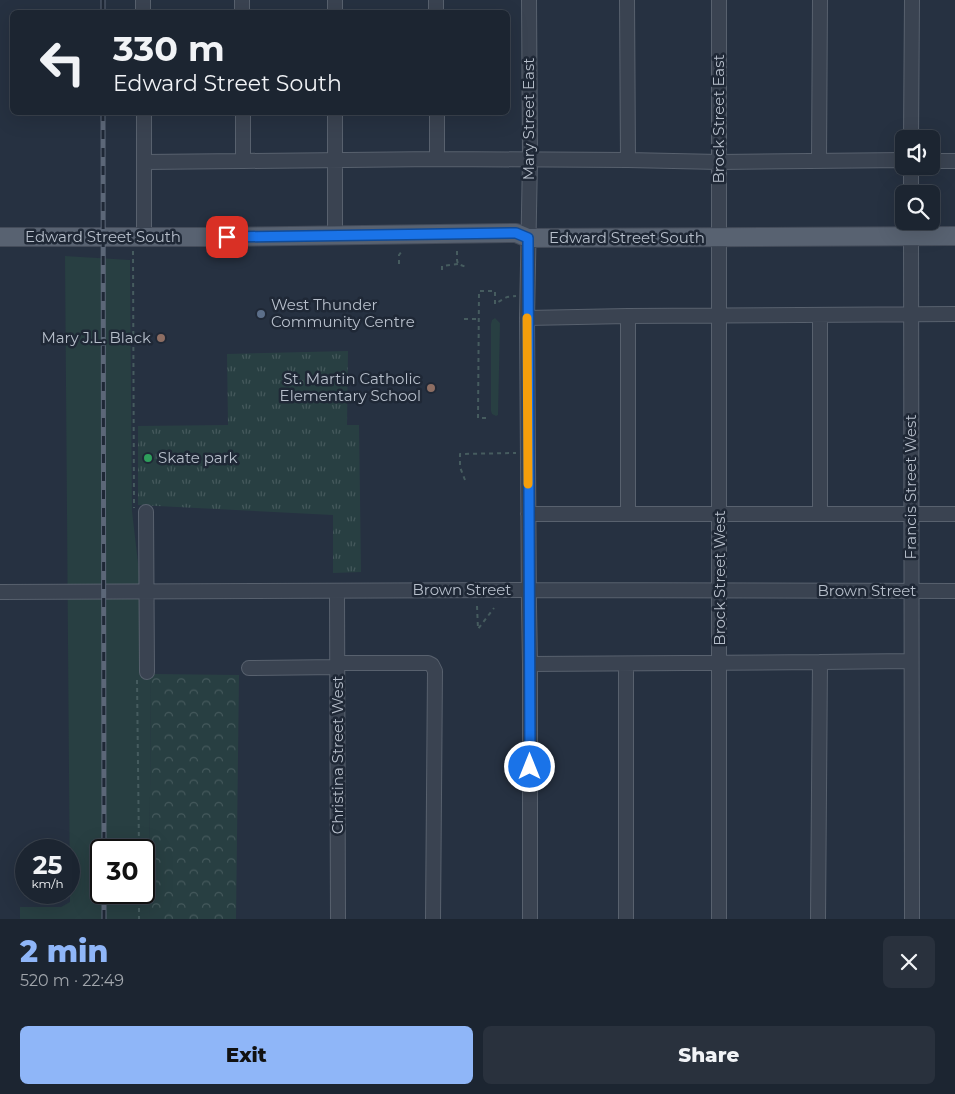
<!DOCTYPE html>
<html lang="en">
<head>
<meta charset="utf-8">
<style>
	body { margin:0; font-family:Montserrat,sans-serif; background:#29313d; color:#f1f3f6; height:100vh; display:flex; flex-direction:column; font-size:19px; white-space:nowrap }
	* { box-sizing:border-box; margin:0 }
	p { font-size:16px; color:#a0a5ab }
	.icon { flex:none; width:28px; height:28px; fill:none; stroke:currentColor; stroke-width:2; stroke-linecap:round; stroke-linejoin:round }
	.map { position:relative; height:919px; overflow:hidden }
	.panel { display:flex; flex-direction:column; background:#1c2531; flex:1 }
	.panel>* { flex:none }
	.hud { position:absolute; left:10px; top:10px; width:500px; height:105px; border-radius:8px; box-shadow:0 5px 20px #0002,0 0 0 1px #3a424d; background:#1c2531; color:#f1f3f6; overflow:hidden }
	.tools { position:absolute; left:895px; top:130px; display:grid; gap:10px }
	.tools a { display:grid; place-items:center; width:45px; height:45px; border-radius:8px; background:#1c2531; box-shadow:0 5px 20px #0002,0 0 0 1px #3a424d; font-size:25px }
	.speed { position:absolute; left:15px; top:839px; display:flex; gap:10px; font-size:25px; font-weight:700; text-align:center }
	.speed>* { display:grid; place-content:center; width:65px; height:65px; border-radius:50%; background:#1c2531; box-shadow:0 5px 20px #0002,0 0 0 1px #3a424d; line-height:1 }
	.speed small { font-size:12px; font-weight:400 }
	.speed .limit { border:2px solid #111; border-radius:8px; background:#fff; color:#111 }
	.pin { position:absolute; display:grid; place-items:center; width:42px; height:42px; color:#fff; margin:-21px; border-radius:10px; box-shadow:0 2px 8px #0006 }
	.me { position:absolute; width:55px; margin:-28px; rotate:0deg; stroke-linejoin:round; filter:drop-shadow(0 0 4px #0008) }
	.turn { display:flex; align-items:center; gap:18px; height:105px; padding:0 20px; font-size:22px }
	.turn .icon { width:65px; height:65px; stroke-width:2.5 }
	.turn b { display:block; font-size:35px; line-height:42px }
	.round { display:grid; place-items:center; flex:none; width:52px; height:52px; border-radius:8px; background:#29313d }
	.overview { display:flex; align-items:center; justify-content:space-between; height:85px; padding:0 20px }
	h1 { font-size:30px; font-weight:800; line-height:38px; color:#8fb6f8 }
	.button { display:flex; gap:10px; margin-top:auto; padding:10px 20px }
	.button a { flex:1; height:58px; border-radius:8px; background:#8fb6f8; color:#111; font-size:20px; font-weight:800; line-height:58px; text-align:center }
	.button a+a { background:#29313d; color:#f1f3f6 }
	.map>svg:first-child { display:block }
	.green { fill:#283f42; fill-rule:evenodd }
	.forest { fill:url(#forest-crowns) }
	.park { fill:url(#park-tufts) }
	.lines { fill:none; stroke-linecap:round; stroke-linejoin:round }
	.minor-casing { stroke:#58616e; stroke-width:16 }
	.major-casing { stroke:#444c5a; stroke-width:20 }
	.path { stroke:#465c5f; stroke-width:2; stroke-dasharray:4 4; stroke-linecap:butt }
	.minor { stroke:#3a4351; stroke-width:14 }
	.major { stroke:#586271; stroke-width:18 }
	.rail-casing { stroke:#5c6778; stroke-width:5 }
	.rail { stroke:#1f2836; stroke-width:3; stroke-dasharray:9; stroke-linecap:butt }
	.route-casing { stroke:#114b97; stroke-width:12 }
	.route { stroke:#1a73e8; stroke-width:9 }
	.slow { stroke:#f59e0b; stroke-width:9 }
	.service-dot { fill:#5c6f8a; stroke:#1f2836; stroke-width:2 }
	.education-dot { fill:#8d6e63; stroke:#1f2836; stroke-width:2 }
	.leisure-dot { fill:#2e9e5b; stroke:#1f2836; stroke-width:2 }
	.labels { text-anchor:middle; stroke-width:5; stroke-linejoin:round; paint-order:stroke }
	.street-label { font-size:15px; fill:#b7bfcb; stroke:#1f2836 }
	.poi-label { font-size:15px; fill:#b7bfcb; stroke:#1f2836; text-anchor:start }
</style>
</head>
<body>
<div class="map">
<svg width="955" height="919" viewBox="0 0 955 919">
	<defs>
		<pattern id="forest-crowns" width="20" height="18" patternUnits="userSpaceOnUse" patternTransform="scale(1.25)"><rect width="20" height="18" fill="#283f42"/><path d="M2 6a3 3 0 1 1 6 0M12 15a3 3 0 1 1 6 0" fill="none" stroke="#45595c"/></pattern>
		<pattern id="park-tufts" width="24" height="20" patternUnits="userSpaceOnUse" patternTransform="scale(1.25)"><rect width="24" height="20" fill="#283f42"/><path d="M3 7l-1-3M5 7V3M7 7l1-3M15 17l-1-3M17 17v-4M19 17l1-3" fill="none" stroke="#45595c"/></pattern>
	</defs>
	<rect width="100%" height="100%" fill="#263141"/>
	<path class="green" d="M65,256L130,260L132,511L151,674L149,919H20V907H61L70,902ZM101,850H144V892H101Z
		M495,318L500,323L498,415L496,416L492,414L491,411V324L492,320Z"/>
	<path class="forest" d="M151,674L239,675L236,919H149Z"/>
	<path class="park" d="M348,351L347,425H359L361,572L333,573V515L138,505V426L228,425L227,354Z"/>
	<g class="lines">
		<defs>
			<path id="minor" d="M143,0V12
				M242,0V12
				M335,0V12
				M436,0V12
				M529,0L530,159L527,318L529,606L530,664V919
				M627,0L628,160
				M144,112V237
				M335,112V235
				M911,139L912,0
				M437,159L628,160L719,162L904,160
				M819,160L820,0
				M243,161L437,159V112
				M931,161H955
				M144,162L243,161V112
				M911,194V166
				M911,221L912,919
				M820,315V514
				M628,316L955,314
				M527,318L628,316V514H528
				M146,512L147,672
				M628,514H955
				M337,591L338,919
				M0,592L529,590L955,591
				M820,662L911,661
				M338,663H428L432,665L435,671L433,919
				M530,664L820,662L818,919
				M249,668L338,667
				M626,919V664
				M719,919V0"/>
			<path id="major" d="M0,237H209L516,233L528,238L955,236"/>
		</defs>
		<use href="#minor" class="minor-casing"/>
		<use href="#major" class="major-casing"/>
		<path class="path" d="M133,251L134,508
			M457,251V260L458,264L466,267
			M399,264V255L402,251
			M442,270V266L458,264
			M464,319H479
			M486,418H478L479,291H495V304L507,297L516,296
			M465,480L460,467V454L516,453
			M477,606L478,629L494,608
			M137,680L139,850
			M139,892V919"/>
		<use href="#minor" class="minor"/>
		<use href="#major" class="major"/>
		<defs>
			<path id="rail" d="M103,0V12
				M103,112L104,850
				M104,892V919"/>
		</defs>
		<use href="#rail" class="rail-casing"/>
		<use href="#rail" class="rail"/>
	</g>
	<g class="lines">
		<defs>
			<path id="route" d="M227,237L516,233L528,238L530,767"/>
		</defs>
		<use href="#route" class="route-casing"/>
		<use href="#route" class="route"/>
		<path class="slow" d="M527,318L528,484"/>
	</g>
	<circle class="service-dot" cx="261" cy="314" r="5"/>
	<g class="education-dot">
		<circle cx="161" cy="338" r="5"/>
		<circle cx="431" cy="388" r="5"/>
	</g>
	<circle class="leisure-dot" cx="148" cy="458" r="5"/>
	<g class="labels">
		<g class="street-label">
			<text transform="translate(529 119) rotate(-90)" y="5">Mary Street East</text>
			<text transform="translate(719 119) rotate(-90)" y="5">Brock Street East</text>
			<text x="103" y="242">Edward Street South</text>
			<text x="627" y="243">Edward Street South</text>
			<text transform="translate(911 487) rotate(-90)" y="5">Francis Street West</text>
			<text transform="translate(720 578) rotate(-90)" y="5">Brock Street West</text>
			<text x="462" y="595">Brown Street</text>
			<text x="867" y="596">Brown Street</text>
			<text transform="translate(338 755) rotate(-90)" y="5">Christina Street West</text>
		</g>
		<g class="poi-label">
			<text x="271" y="310">West Thunder<tspan x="271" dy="17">Community Centre</tspan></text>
			<text x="151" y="343" text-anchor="end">Mary J.L. Black</text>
			<text x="421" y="384" text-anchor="end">St. Martin Catholic<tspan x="421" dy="17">Elementary School</tspan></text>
			<text x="158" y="463">Skate park</text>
		</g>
	</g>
</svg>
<div class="tools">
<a><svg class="icon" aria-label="sound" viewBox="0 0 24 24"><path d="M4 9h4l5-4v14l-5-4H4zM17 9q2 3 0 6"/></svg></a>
<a><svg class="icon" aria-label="search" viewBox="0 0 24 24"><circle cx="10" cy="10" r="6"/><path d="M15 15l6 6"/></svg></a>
</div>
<div class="speed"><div>25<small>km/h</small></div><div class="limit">30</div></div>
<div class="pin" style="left:227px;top:237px;background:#d93025"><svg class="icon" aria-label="arrive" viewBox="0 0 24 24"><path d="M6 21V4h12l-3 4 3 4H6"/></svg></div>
<svg class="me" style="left:530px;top:767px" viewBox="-20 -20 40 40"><circle r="17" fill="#1a73e8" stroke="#fff" stroke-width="3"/><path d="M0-11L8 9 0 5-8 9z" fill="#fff"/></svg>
<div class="hud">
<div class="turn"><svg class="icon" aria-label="left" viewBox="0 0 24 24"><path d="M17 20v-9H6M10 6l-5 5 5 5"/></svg><div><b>330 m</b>Edward Street South</div></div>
</div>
</div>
<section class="panel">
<div class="overview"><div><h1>2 min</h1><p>520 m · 22:49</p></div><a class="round"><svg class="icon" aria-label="close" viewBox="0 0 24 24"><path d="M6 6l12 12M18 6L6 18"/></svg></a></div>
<div class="button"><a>Exit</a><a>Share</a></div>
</section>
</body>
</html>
